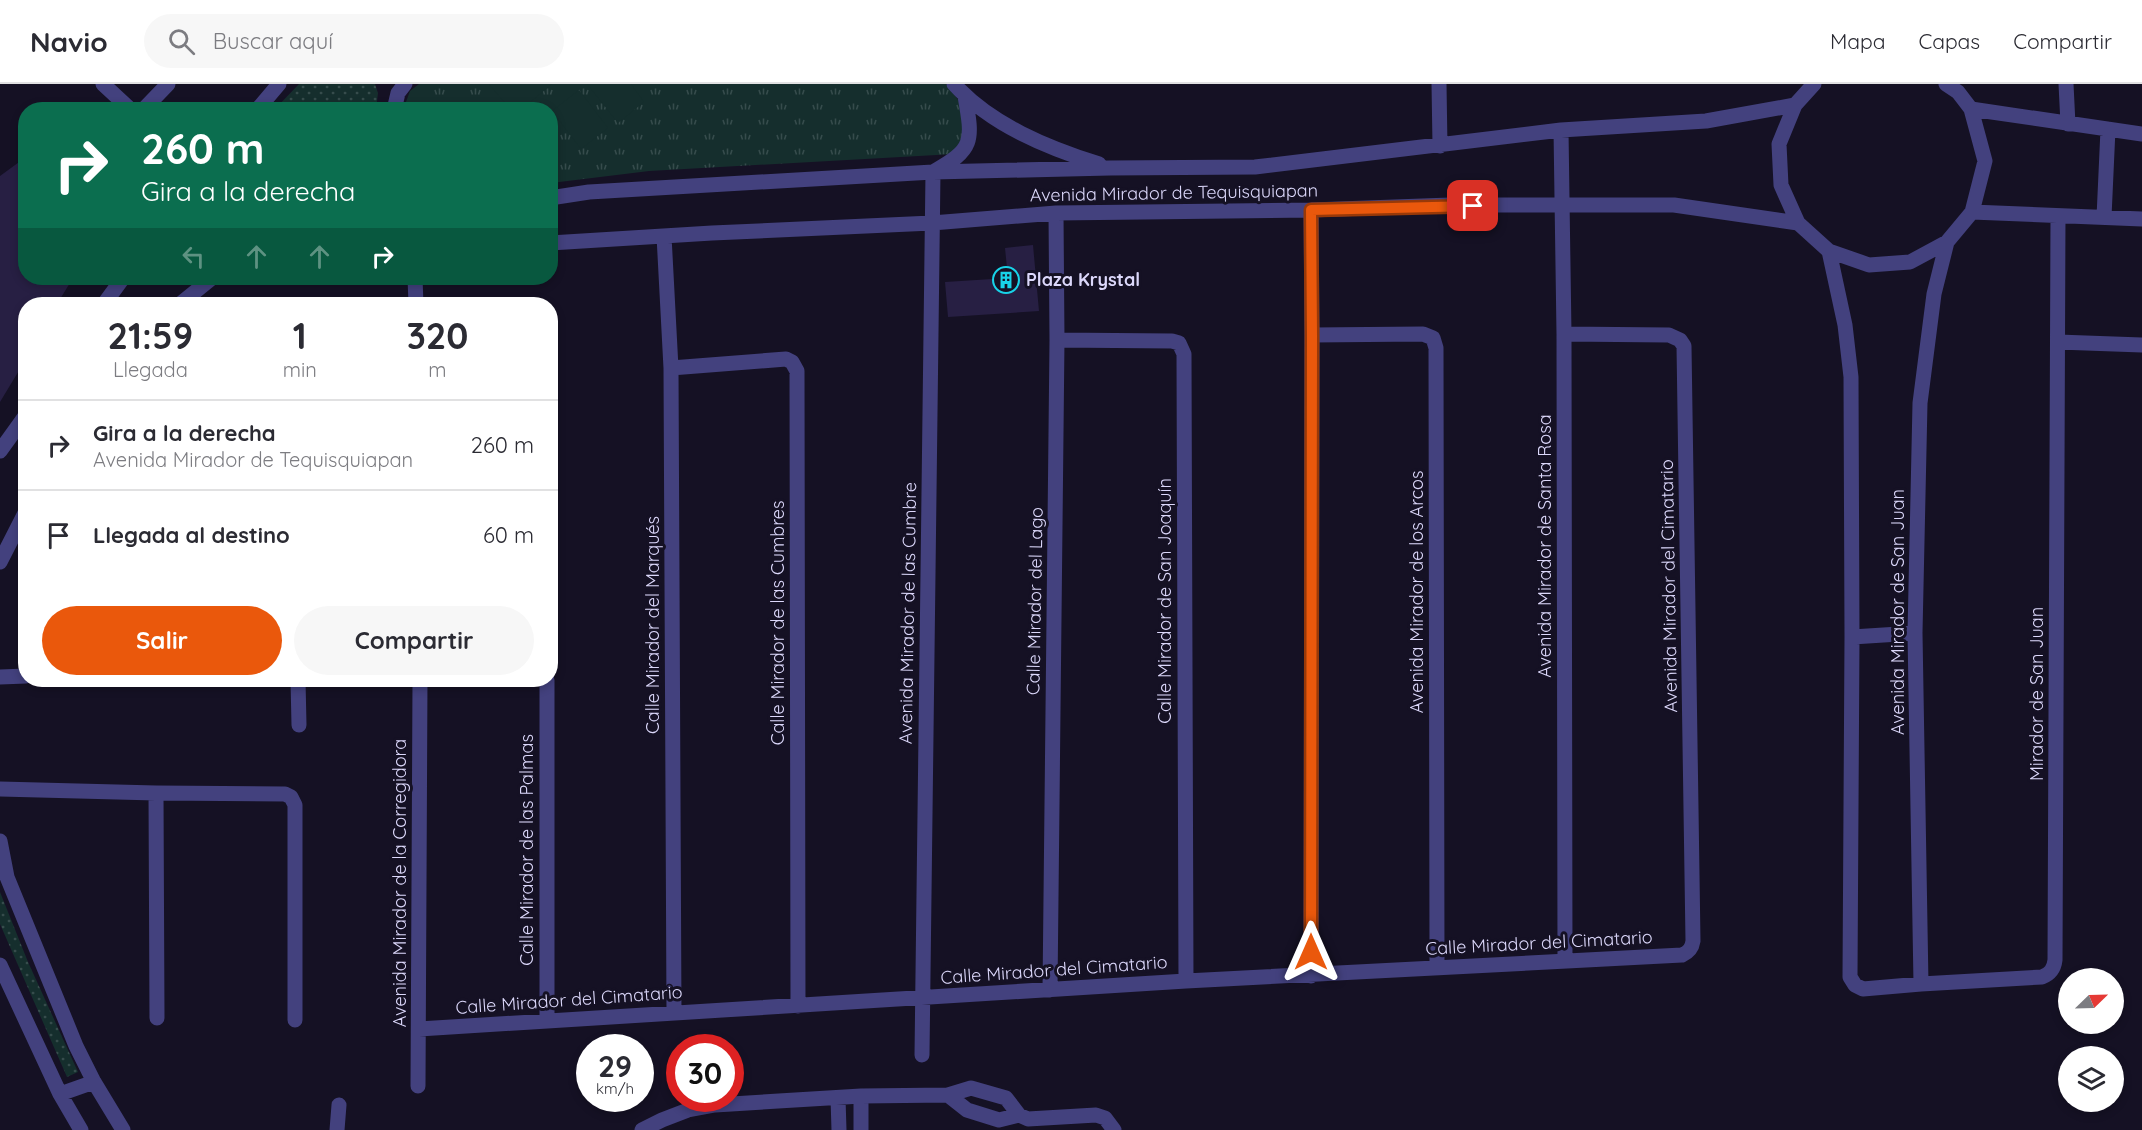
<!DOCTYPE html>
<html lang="es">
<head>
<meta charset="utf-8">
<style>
	body { margin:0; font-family:Quicksand,sans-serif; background:#f7f7f7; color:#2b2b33; height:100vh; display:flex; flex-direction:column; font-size:22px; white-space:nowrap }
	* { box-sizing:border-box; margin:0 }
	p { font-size:20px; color:#7c7c81 }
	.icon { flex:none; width:33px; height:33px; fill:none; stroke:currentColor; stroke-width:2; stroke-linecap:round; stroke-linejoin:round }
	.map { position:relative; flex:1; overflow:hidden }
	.panel { position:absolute; left:18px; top:213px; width:540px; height:390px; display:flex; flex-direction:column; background:#fff; border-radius:24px; box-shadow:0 3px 9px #0003 }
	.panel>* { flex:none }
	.banner { position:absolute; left:18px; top:18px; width:540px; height:183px; border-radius:24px; box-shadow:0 3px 9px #0003; background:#0b6e4f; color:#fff; overflow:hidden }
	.needle { width:39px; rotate:67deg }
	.controls { position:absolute; left:2058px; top:884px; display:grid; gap:12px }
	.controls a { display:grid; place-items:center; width:66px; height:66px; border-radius:50%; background:#fff; box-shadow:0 3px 9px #0003; font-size:30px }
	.speed { position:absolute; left:576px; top:950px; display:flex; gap:12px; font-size:30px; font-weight:700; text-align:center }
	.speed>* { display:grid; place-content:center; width:78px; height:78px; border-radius:50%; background:#fff; box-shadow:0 3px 9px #0003; line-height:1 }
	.speed small { font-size:15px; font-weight:400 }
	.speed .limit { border:9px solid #d22; background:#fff; color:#111 }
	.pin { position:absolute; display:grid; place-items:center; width:51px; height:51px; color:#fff; margin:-26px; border-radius:12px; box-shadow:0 3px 9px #0006 }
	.me { position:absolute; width:66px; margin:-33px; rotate:0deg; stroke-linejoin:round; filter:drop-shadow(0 0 4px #0008) }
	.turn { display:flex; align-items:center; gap:21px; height:126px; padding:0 24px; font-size:27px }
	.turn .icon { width:78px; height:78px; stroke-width:2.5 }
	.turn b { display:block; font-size:42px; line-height:51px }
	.lanes { display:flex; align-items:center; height:57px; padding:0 24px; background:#0003; justify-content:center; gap:30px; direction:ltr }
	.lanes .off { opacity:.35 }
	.eta { display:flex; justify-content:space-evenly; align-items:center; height:102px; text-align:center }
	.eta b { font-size:36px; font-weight:700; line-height:42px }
	.cta { display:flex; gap:12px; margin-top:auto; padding:12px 24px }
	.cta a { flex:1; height:69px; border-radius:36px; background:#ea580c; color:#fff; font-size:24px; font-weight:700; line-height:69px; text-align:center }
	.cta a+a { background:#f7f7f7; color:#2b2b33 }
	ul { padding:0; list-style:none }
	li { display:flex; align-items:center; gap:18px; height:90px; padding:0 24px; border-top:2px solid #e1e1e2 }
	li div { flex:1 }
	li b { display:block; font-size:22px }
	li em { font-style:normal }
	header { display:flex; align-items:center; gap:36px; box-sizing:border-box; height:84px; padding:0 30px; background:#fff; border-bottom:2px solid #e1e1e2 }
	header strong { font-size:28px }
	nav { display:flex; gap:33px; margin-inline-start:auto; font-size:21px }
	.search { width:420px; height:54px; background:#f7f7f7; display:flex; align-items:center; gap:15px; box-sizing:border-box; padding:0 21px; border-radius:33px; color:#7c7c81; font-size:22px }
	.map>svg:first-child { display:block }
	.grass { fill:url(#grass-dots) }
	.park { fill:url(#park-tufts) }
	.pitch { fill:#152e2d }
	.building { fill:#271f43 }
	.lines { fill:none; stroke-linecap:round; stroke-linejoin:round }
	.minor { stroke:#43417e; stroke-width:15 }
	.route-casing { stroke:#983908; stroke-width:15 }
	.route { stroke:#ea580c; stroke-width:10 }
	.labels { text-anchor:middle; stroke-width:6; stroke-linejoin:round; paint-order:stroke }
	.street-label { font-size:18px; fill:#dcd8fb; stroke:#151124 }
	.poi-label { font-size:18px; font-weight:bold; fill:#dcd8fb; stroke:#151124; text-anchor:start }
</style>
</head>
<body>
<header>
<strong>Navio</strong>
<div class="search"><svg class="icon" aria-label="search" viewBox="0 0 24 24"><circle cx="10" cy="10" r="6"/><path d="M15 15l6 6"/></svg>Buscar aquí</div>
<nav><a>Mapa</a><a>Capas</a><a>Compartir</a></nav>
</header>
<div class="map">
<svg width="2142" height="1046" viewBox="0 0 2142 1046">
	<defs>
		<pattern id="grass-dots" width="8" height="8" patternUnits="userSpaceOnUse" patternTransform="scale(1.5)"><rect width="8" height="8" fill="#152e2d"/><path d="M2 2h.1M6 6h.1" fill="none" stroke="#364c4c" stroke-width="1.8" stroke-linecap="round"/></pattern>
		<pattern id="park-tufts" width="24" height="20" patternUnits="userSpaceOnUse" patternTransform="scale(1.5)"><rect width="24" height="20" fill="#152e2d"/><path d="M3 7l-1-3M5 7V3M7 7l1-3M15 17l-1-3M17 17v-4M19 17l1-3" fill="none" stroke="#364c4c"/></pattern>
	</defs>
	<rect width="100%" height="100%" fill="#151124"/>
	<path class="grass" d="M299,0H375L378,9L376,25H275Z
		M0,808L28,878L78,988L67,993L0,840Z"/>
	<path class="park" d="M419,0H946L966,26L969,42L954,70L649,87L551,99L550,26H403L410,7Z"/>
	<path class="pitch" d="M489,0H552L522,25H510Z
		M587,0H631L644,18L618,39Z
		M579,6L608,44L581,65L552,27Z"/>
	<path class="building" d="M26,73V194H73L57,220H26V275L0,318V92Z
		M1033,161L1039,227L948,233L945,198L1008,194L1005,164Z"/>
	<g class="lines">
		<path class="minor" d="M103,0L131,26
			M954,0C991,41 1048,64 1099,80
			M1439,0L1440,62
			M1814,0L1795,21L1779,60L1781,101L1798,139L1829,167L1869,181L1910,178L1947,158L1972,128L1985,77L1971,25L1958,8L1946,0
			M2066,0L2068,40
			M1971,25L2142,50
			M143,26L168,0
			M257,26L279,0
			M394,26L398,9L405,0
			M1561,46L1564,250L1565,877
			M550,114L589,108L933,88L1110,84L1255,83L1561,46L1706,37L1795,21
			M1311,126L1312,251L1311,892
			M1972,128L2142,135
			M2104,133L2108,45
			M664,152L671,284L674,929
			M550,159L712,149L932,139L1056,129L1311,126L1450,121H1674L1798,139
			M1829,167L1845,241L1851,293L1852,553L1850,893L1855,901L1863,905L1921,900L2042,893C2050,890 2054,885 2055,876L2058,133
			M415,194L416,220
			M104,220L123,194
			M180,220L212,194
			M1312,251L1423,250L1433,254L1436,264L1437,884
			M1057,256L1172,257L1179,259L1184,270L1186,897
			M2058,258L2142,261
			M671,284L786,275L792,278L797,287L798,922
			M0,367L26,331
			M0,478L26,427
			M1852,553L1915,549
			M0,593L26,592
			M298,596L299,641
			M547,596V937
			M0,705L156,709L285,710L291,713L295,721V936
			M156,709L157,934
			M0,757L7,793L76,962L94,998L123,1046
			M0,881L60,1010L81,1046
			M1921,900L1915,549L1920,319L1934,210L1947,158
			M1050,906L1057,256L1056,129
			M419,945L1186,897L1682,871C1689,868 1692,864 1693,857L1684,262L1680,256L1669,251L1564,250
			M922,971L933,88C974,65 973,58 965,12
			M418,1002L420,596
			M60,1010L94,998
			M948,1011L967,1026L999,1036L1019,1031
			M861,1012V1046
			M838,1014L839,1046
			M337,1046L339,1021
			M642,1046L662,1036L688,1026L715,1021L861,1012L948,1011L971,1004L1006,1014L1019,1031L1028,1035L1096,1031L1105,1034L1114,1046"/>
	</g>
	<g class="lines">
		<defs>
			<path id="route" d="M1311,868L1312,251L1311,126L1473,122"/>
		</defs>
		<use href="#route" class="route-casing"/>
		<use href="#route" class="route"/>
	</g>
	<defs>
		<symbol id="building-ring" viewBox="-11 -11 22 22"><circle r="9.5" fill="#151124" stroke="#18d3e8" stroke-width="1.5"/><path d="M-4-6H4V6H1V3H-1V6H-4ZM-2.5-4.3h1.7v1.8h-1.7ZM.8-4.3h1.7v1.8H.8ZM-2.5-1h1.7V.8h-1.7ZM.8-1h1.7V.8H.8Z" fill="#18d3e8"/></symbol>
	</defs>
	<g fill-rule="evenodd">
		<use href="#building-ring" x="991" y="181" width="30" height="30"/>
	</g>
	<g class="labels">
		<g class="street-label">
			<text transform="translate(1174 109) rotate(-1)" y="6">Avenida Mirador de Tequisquiapan</text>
			<text transform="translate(1545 462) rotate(-90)" y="6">Avenida Mirador de Santa Rosa</text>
			<text transform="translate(1669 502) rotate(-91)" y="6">Avenida Mirador del Cimatario</text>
			<text transform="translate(1417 508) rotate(-90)" y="6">Avenida Mirador de los Arcos</text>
			<text transform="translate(1035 517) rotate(-89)" y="6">Calle Mirador del Lago</text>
			<text transform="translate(1165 517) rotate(-90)" y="6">Calle Mirador de San Joaquín</text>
			<text transform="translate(1898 528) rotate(-90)" y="6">Avenida Mirador de San Juan</text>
			<text transform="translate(908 529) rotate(-89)" y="6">Avenida Mirador de las Cumbre</text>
			<text transform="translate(778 539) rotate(-90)" y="6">Calle Mirador de las Cumbres</text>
			<text transform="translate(653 541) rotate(-90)" y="6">Calle Mirador del Marqués</text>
			<text transform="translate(2037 610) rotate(-90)" y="6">Mirador de San Juan</text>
			<text transform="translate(527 766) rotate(-90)" y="6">Calle Mirador de las Palmas</text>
			<text transform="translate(400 799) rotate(-90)" y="6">Avenida Mirador de la Corregidora</text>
			<text transform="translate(1539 859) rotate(-3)" y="6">Calle Mirador del Cimatario</text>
			<text transform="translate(1054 886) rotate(-4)" y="6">Calle Mirador del Cimatario</text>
			<text transform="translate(569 916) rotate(-4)" y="6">Calle Mirador del Cimatario</text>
		</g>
		<g class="poi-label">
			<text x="1026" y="202">Plaza Krystal</text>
		</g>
	</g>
</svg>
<div class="controls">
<a><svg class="needle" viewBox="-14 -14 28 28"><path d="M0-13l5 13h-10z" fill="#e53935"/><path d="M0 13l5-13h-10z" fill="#7c7c81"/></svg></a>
<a><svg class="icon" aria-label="layers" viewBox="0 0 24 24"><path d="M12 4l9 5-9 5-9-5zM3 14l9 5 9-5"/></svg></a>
</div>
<div class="speed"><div>29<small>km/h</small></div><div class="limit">30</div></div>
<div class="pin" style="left:1473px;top:122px;background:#d93025"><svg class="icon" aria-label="arrive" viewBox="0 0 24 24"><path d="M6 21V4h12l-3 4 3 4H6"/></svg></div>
<svg class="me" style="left:1311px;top:868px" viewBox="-20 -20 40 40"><path d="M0-17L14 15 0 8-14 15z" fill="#ea580c" stroke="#fff" stroke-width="4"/></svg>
<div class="banner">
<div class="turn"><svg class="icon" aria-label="right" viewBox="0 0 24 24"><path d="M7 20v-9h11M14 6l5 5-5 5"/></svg><div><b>260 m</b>Gira a la derecha</div></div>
<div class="lanes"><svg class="icon off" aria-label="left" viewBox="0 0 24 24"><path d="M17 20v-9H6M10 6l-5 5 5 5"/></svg><svg class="icon off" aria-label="ahead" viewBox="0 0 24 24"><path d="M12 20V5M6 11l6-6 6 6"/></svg><svg class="icon off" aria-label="ahead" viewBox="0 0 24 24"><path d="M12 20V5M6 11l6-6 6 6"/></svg><svg class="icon" aria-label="right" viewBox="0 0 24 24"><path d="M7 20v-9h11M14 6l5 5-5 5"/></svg></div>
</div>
<section class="panel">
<div class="eta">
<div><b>21:59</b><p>Llegada</p></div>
<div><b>1</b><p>min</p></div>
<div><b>320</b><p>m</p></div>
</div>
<ul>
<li><svg class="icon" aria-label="right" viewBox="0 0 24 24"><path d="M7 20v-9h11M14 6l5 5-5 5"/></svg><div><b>Gira a la derecha</b><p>Avenida Mirador de Tequisquiapan</p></div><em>260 m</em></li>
<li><svg class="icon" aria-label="arrive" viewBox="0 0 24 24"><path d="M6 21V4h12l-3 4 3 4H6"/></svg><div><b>Llegada al destino</b></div><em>60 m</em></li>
</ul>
<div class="cta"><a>Salir</a><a>Compartir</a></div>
</section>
</div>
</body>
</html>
